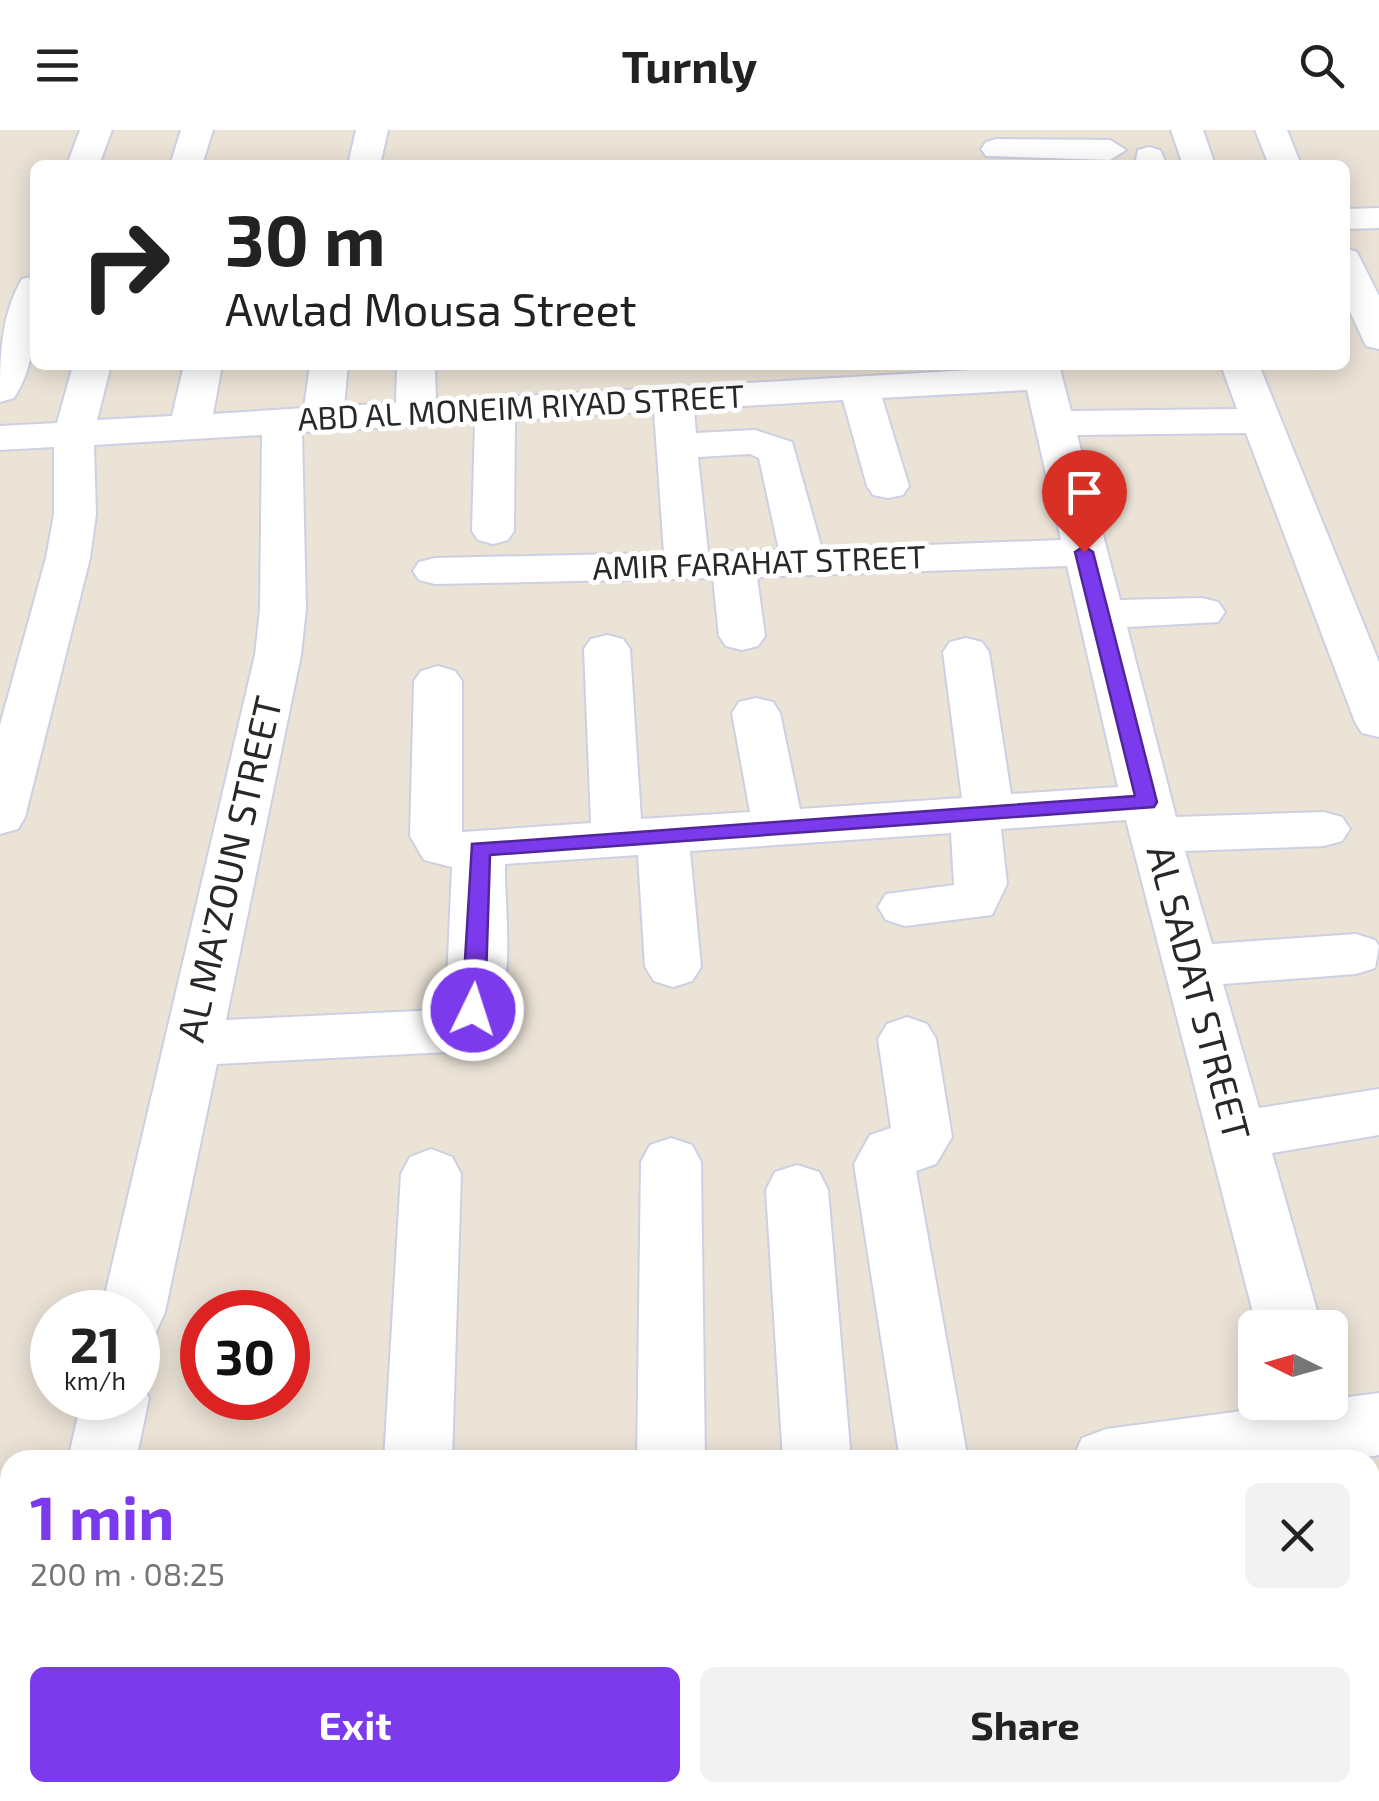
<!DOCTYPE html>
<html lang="en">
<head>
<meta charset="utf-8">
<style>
	body { margin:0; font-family:"Exo 2",sans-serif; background:#f2f2f2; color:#222; height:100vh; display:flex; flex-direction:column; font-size:38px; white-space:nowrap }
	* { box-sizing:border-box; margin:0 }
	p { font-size:32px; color:#767676 }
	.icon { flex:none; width:55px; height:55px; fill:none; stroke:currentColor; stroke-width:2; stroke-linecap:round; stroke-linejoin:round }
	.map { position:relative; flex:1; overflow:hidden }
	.panel { position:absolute; left:0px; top:1320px; width:1380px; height:352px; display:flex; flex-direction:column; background:#fff; border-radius:30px 30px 0 0; box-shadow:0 5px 25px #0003 }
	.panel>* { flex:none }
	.hud { position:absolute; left:30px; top:30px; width:1320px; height:210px; border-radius:15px; box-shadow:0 5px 25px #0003; background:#fff; color:#222; overflow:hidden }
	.needle { width:65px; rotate:275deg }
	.fabs { position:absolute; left:1238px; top:1180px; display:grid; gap:20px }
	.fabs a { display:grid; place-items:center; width:110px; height:110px; border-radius:15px; background:#fff; box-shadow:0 5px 25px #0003; font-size:50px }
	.speed { position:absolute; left:30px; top:1160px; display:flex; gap:20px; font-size:50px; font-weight:700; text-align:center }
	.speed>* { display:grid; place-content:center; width:130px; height:130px; border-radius:50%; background:#fff; box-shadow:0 5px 25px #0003; line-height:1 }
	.speed small { font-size:25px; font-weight:400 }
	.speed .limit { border:15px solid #d22; background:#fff; color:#111 }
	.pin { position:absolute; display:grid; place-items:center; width:85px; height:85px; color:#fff; margin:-102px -42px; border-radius:50% 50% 50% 0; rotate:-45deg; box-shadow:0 0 10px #0007 }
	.pin .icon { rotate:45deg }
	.me { position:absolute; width:110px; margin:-55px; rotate:4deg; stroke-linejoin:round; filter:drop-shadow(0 0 8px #0008) }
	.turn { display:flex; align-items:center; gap:35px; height:210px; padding:0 30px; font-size:45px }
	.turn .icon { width:130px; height:130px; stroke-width:2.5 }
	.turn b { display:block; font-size:70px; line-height:85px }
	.round { display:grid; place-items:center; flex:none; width:105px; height:105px; border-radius:15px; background:#f2f2f2 }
	.overview { display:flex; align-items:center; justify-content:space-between; height:170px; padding:0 30px }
	h1 { font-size:60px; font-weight:700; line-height:75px; color:#7c3aed }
	.button { display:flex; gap:20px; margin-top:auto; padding:20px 30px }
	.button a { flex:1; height:115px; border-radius:15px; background:#7c3aed; color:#fff; font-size:40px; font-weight:700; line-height:115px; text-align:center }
	.button a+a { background:#f2f2f2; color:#222 }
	header { display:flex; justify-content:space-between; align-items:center; height:130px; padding:0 30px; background:#fff; font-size:45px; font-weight:700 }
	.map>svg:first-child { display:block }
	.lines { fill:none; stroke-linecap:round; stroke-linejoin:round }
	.minor-casing { stroke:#ccd0e3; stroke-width:4 }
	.minor { fill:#fff; fill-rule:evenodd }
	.route { fill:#7c3aed; stroke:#51269a; stroke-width:2.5 }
	.labels { text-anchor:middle; stroke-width:10; stroke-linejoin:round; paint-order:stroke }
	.far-street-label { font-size:32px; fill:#282828; stroke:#fff }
	.street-label { font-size:38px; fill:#282828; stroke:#fff }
</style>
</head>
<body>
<header><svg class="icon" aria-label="menu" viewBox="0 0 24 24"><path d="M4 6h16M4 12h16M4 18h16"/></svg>Turnly<svg class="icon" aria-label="search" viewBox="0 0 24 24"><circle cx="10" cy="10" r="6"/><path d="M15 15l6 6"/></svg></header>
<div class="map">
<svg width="1379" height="1671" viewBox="0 0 1379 1671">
	<rect width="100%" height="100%" fill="#ece3d7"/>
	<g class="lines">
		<defs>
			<path id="minor" d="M80,0H112L99,35H67Z
				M181,0H213L202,35H170Z
				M356,0H388L380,35H348Z
				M1171,0H1203L1215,35H1183Z
				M1255,0H1287L1301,35H1269Z
				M997,9L1110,10L1126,20L1110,30L986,26L981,19L986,12Z
				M1149,17L1160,20L1167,35H1135L1138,20Z
				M1379,78V98L1345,99V79Z
				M1345,118L1357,122L1379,166V219L1366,216L1345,171Z
				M35,146C35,187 38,232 14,268L0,272C0,230 0,186 22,149Z
				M73,235H111L97,290L172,286L184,235H222L213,284L304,278L310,235H348L344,276L396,273L397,235H435L436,271L1059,235L1071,281L1237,279L1221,235H1259L1379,532V607L1362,603L1355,592L1246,303L1077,305L1120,470L1202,468L1218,472L1225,482L1218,492L1127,497L1176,687L1324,682L1342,687L1350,699L1342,711L1324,716L1185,721L1212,814L1356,804L1375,810L1379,816L1375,838L1356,844L1223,854L1259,978L1379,959V1005L1272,1023L1322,1198H1257L1126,690L1001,699L1007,754L992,785L905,796L886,790L878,777L886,764L954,755L951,703L690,721L701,837L692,851L673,857L654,851L645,837L638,725L505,734C504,803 527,898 448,922L217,934L165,1182L156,1202L138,1208V1182H101L255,525L260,479L262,305L94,315L96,384L90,428L25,687L18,699L0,704V595L46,428L54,384V317L0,320V296L57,293ZM1027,260L1061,410L822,419L792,312L755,300L696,303L694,279L843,270L867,356L873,365L888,368L903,365L909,356L882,268ZM654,281L664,423L435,428L419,432L413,441L419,450L435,454L713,448L719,506L726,516L742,520L758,516L765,506L757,447L1067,436L1118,657L1011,664L989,522L982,512L966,508L950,512L943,522L962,668L800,679L780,583L773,572L756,568L739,572L732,583L750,682L641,689L630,519L623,509L607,505L591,509L584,519L591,693L462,702V551L455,541L438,536L421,541L414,551L410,706L424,730L452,737L446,873L438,880L226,890L301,525L306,479L302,302L475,292L472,401L478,410L493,414L508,410L514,401L515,290ZM750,324L759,328L779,420L708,422L698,327Z
				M907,887L927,894L936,909L952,1007L936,1034L916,1041L968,1330H900L854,1034L870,1005L891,998L878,909L887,894Z
				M671,1008L692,1015L701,1032L705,1330H637L641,1032L650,1015Z
				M431,1019L452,1027L461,1044L452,1330H384L401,1044L410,1027Z
				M797,1035L819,1042L828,1060L851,1330H783L766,1060L775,1042Z
				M138,1246L149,1268L136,1330H68L82,1268H138Z
				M1379,1263V1325L1350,1330H1072L1082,1308L1106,1299Z
				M10,1421V1491L0,1492V1422Z"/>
		</defs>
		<use href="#minor" class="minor-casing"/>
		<use href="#minor" class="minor"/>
	</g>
	<path class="route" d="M1084,416L1093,422L1157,672L1154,677L490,725L485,880L473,888L465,886L462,880L472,714L1135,666L1075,422Z"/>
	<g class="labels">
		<g class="far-street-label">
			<text transform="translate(521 278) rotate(-3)" y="11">ABD AL MONEIM RIYAD STREET</text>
			<text transform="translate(759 433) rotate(-2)" y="11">AMIR FARAHAT STREET</text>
		</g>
		<g class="street-label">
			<text transform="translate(230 739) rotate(-77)" y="13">AL MA'ZOUN STREET</text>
			<text transform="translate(1198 863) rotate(75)" y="13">AL SADAT STREET</text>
		</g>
	</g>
</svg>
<div class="fabs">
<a><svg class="needle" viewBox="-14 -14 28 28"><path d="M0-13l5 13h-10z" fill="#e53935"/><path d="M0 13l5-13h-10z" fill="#767676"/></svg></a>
</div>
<div class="speed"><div>21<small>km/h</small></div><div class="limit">30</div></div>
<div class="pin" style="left:1084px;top:422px;background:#d93025"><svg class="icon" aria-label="arrive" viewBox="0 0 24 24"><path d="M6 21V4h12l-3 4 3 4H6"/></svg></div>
<svg class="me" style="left:473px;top:880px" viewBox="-20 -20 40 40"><circle r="17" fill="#7c3aed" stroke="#fff" stroke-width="3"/><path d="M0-11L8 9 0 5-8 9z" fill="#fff"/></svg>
<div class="hud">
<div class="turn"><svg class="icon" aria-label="right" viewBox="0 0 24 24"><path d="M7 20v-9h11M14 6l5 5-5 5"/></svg><div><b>30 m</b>Awlad Mousa Street</div></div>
</div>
<section class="panel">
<div class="overview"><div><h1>1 min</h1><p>200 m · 08:25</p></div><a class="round"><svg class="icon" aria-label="close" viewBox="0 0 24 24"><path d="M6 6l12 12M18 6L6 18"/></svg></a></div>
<div class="button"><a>Exit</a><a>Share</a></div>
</section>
</div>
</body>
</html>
